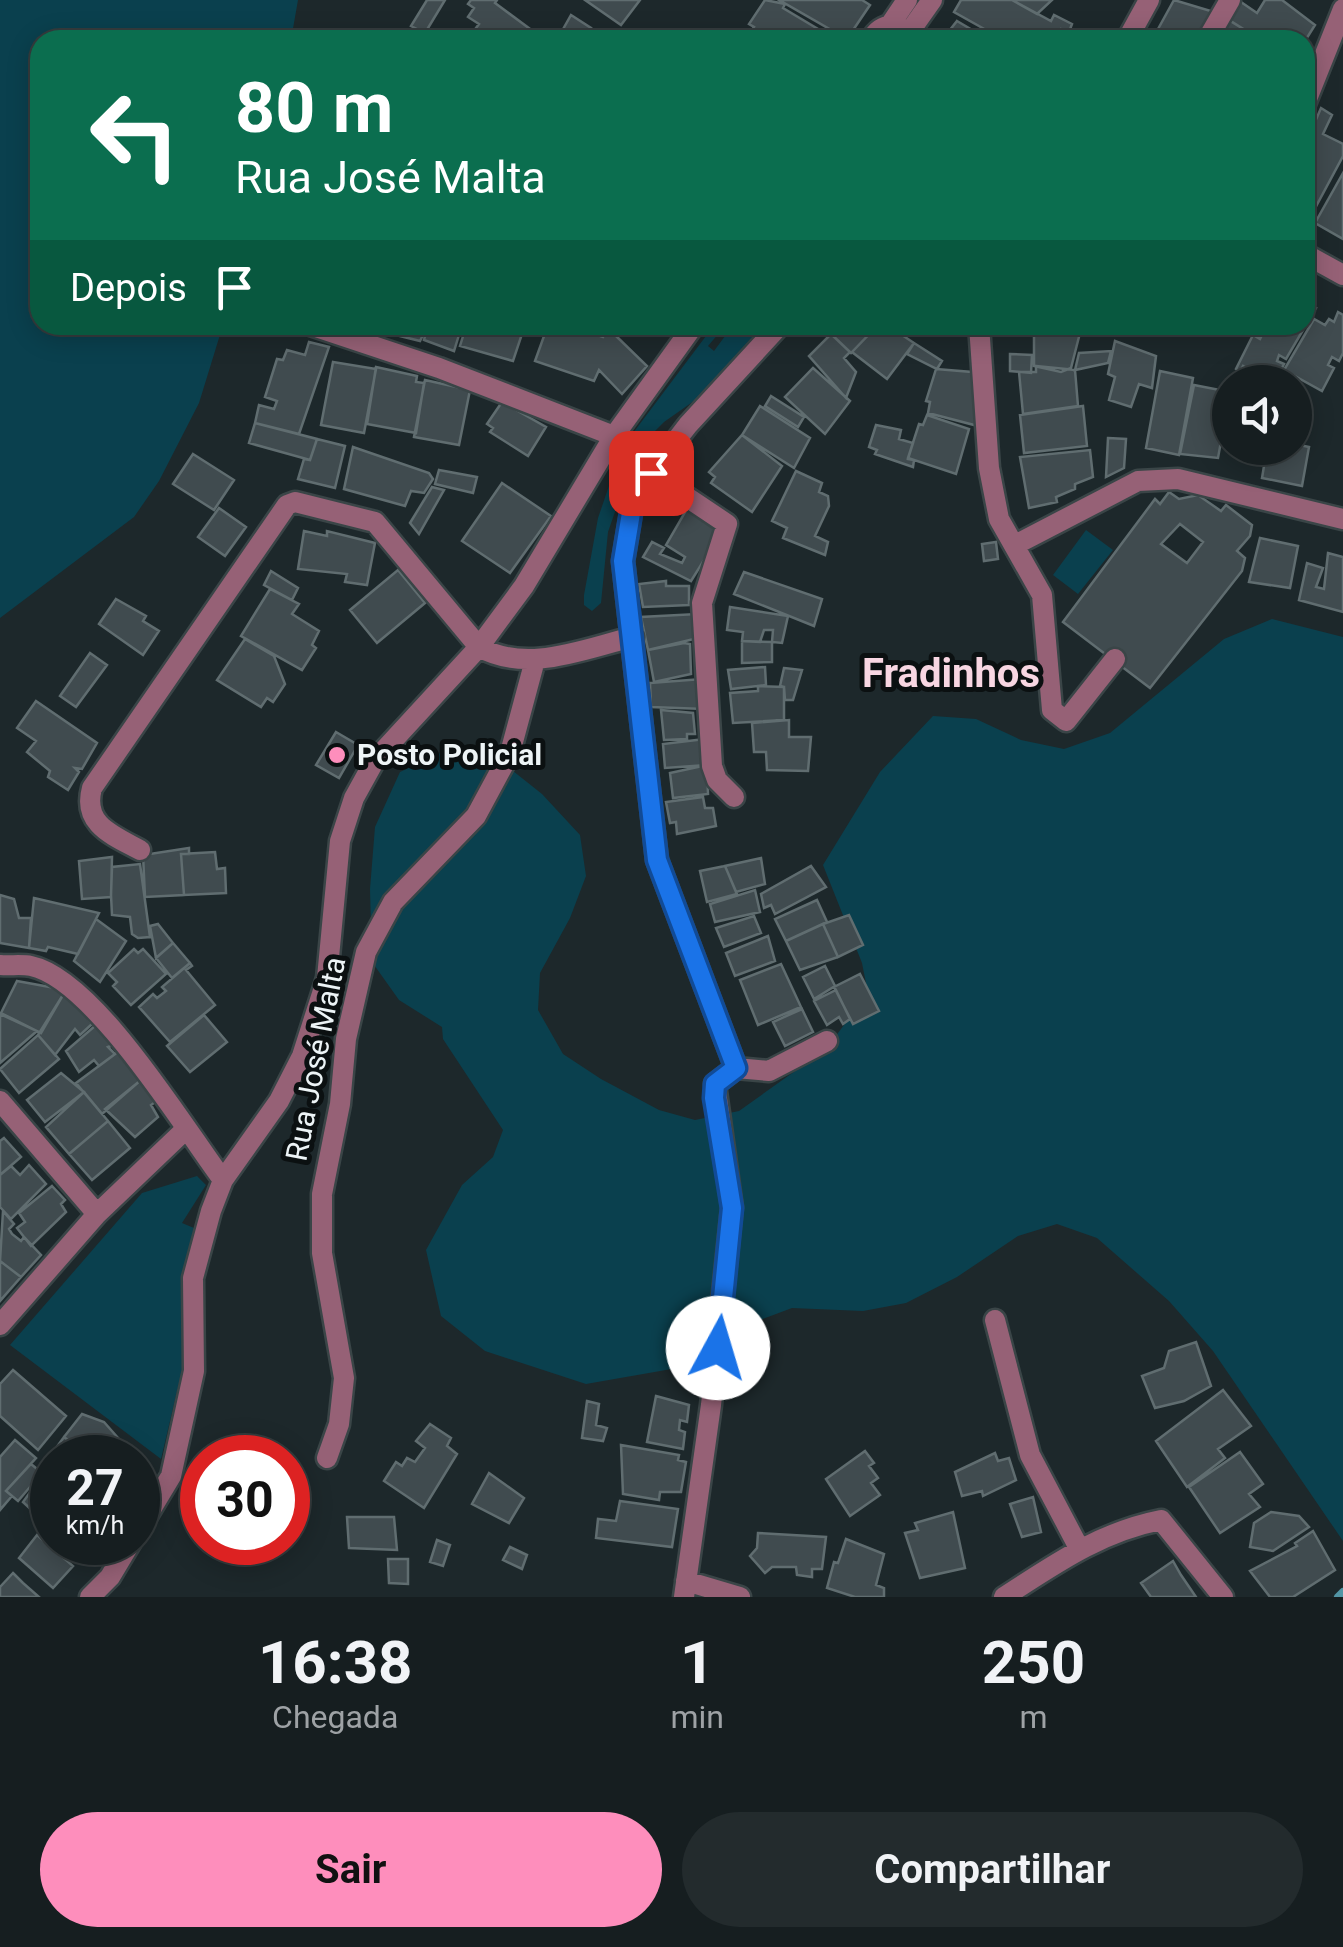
<!DOCTYPE html>
<html lang="pt">
<head>
<meta charset="utf-8">
<style>
	body { margin:0; font-family:Roboto,sans-serif; background:#232b2d; color:#f1f3f6; height:100vh; display:flex; flex-direction:column; font-size:38px; white-space:nowrap }
	* { box-sizing:border-box; margin:0 }
	p { font-size:32px; color:#9ea2a5 }
	.icon { flex:none; width:55px; height:55px; fill:none; stroke:currentColor; stroke-width:2; stroke-linecap:round; stroke-linejoin:round }
	.map { position:relative; height:1597px; overflow:hidden }
	.details { display:flex; flex-direction:column; background:#161e20; flex:1 }
	.details>* { flex:none }
	.top-card { position:absolute; left:30px; top:30px; width:1285px; height:305px; border-radius:30px; box-shadow:0 5px 25px #0003,0 0 0 2px #353c3e; background:#0b6e4f; color:#fff; overflow:hidden }
	.buttons { position:absolute; left:1212px; top:365px; display:grid; gap:20px }
	.buttons a { display:grid; place-items:center; width:100px; height:100px; border-radius:50%; background:#161e20; box-shadow:0 5px 25px #0003,0 0 0 2px #353c3e; font-size:50px }
	.speed { position:absolute; left:30px; top:1435px; display:flex; gap:20px; font-size:50px; font-weight:700; text-align:center }
	.speed>* { display:grid; place-content:center; width:130px; height:130px; border-radius:50%; background:#161e20; box-shadow:0 5px 25px #0003,0 0 0 2px #353c3e; line-height:1 }
	.speed small { font-size:25px; font-weight:400 }
	.speed .limit { border:15px solid #d22; background:#fff; color:#111 }
	.pin { position:absolute; display:grid; place-items:center; width:85px; height:85px; color:#fff; margin:-42px; border-radius:20px; box-shadow:0 5px 15px #0006 }
	.me { position:absolute; width:110px; margin:-55px; rotate:6deg; stroke-linejoin:round; filter:drop-shadow(0 0 8px #0008) }
	.turn { display:flex; align-items:center; gap:35px; height:210px; padding:0 40px; font-size:45px }
	.turn .icon { width:130px; height:130px; stroke-width:2.5 }
	.turn b { display:block; font-size:70px; line-height:85px }
	.then { display:flex; align-items:center; height:95px; padding:0 40px; background:#0003; gap:20px; font-size:38px }
	.eta { display:flex; justify-content:space-evenly; align-items:center; height:170px; text-align:center }
	.eta b { font-size:60px; font-weight:700; line-height:70px }
	.button { display:flex; gap:20px; margin-top:auto; padding:20px 40px }
	.button a { flex:1; height:115px; border-radius:60px; background:#fe8ebc; color:#111; font-size:40px; font-weight:700; line-height:115px; text-align:center }
	.button a+a { background:#232b2d; color:#f1f3f6 }
	.map>svg:first-child { display:block }
	.green { fill:#0a404e }
	.lines { fill:none; stroke-linecap:round; stroke-linejoin:round }
	.stream { stroke:#5295a5; stroke-width:8 }
	.building { fill:#404b4f; stroke:#606d70; stroke-width:2.5; fill-rule:evenodd }
	.minor-casing { stroke:#3a4547; stroke-width:25 }
	.minor { stroke:#966176; stroke-width:20 }
	.route-casing { stroke:#114b97; stroke-width:25 }
	.route { stroke:#1a73e8; stroke-width:18 }
	.poi-dot { fill:#fe8ebc; stroke:#0b1011; stroke-width:4 }
	.labels { text-anchor:middle; stroke-width:10; stroke-linejoin:round; paint-order:stroke }
	.poi-label { font-size:30px; font-weight:bold; fill:#edf4f6; stroke:#0b1011; text-anchor:start }
	.street-label { font-size:30px; fill:#edf4f6; stroke:#0b1011 }
	.district-label { font-size:40px; font-weight:bold; fill:#f8d6e2; stroke:#0b1011 }
</style>
</head>
<body>
<div class="map">
<svg width="1343" height="1597" viewBox="0 0 1343 1597">
	<rect width="100%" height="100%" fill="#1d282b"/>
	<path class="green" d="M0,0H298L291,40H40V325H223L199,403L159,481L134,517L0,618Z
		M726,325H770L701,396L664,422L638,448L627,441L712,328L719,333L708,346L714,351L728,332Z
		M623,445L635,454L608,532L601,603L592,611L584,605V595L598,518Z
		M1086,530L1113,550L1078,594L1053,575Z
		M1272,619L1343,637V1541L1213,1351L1169,1301L1097,1238L1057,1224L1018,1236L957,1277L906,1303L863,1311L792,1308L733,1330L683,1367L586,1384L485,1351L441,1316L426,1250L462,1185L493,1157L503,1130L443,1039L442,1027L399,1000L372,962L370,889L375,827L400,772L453,747L503,763L542,794L580,835L586,876L570,918L540,973L538,1010L563,1054L601,1079L659,1110L695,1120L739,1111L826,1049L868,993L862,963L823,865L880,772L933,716L976,719L1021,740L1064,749L1110,733L1224,639Z
		M197,1176L206,1185L182,1223L194,1228L182,1284L185,1358L161,1459L10,1345L142,1193Z"/>
	<g class="lines">
		<path class="stream" d="M1338,1597L1343,1592"/>
	</g>
	<path class="building" d="M427,0H445L425,33L411,26Z
		M471,0H497L495,3L545,40H467L479,24L468,17L474,8L468,4Z
		M585,0H640L621,25Z
		M765,0L785,4L783,8L823,32L819,40L746,39L754,27L749,24Z
		M779,0H862L870,5L847,39Z
		M961,0H1012L1051,21L1054,15L1072,24L1069,32L1061,29L1055,40H1004L954,12Z
		M1012,0H1052L1037,14Z
		M1174,0L1214,12L1197,40H1152Z
		M1238,0L1257,13L1265,0H1282L1315,25L1305,41L1261,40L1226,18Z
		M571,15L591,28L584,40H557Z
		M1227,19L1261,40H1214Z
		M957,21L984,37L982,40H942Z
		M1321,108L1332,115L1323,134L1343,144V156L1313,212L1305,208V145Z
		M1343,173V239L1315,223Z
		M1305,302L1316,308L1286,359L1279,355L1277,361L1284,364L1275,382L1243,366L1240,372L1236,369L1253,335L1260,339L1267,325H1305Z
		M1338,312L1343,315V353L1339,361L1332,357L1328,365L1334,368L1322,391L1284,370L1314,319L1325,325L1329,319L1334,322Z
		M399,325H428L420,341L396,335Z
		M428,325H462L454,351L424,340Z
		M474,325H525L513,361L460,346L465,330L472,332Z
		M548,325H568L603,337L606,332L614,334L647,366L622,394L599,370L594,381L535,361Z
		M834,325H878L851,353L828,331Z
		M878,325H887L914,343L887,379L852,352Z
		M1034,325H1082L1071,368L1061,372L1034,366Z
		M831,334L850,352L844,358L856,372L846,398L809,356Z
		M1115,341L1156,356L1152,388L1139,384L1131,407L1109,400L1115,377L1108,374Z
		M309,342L329,347L299,434L255,423L259,405L274,409L277,401L265,397L277,359L283,360L287,350L305,355Z
		M914,343L942,361L937,369L907,354Z
		M1111,351L1108,363L1075,370L1079,353Z
		M1010,354L1032,355L1031,373L1010,371Z
		M333,362L376,369L364,433L321,425Z
		M1036,366L1075,370L1078,406L1023,414L1019,372H1036Z
		M376,367L417,376L416,382L424,383L416,433L367,424Z
		M813,368L850,401L825,434L785,397Z
		M936,369L972,372L978,426L928,413L930,402L926,401Z
		M1160,371L1193,378L1179,455L1146,448Z
		M425,380L470,390L459,445L414,437Z
		M1194,385L1230,392L1218,458L1180,454Z
		M771,396L804,417L798,427L765,406Z
		M502,402L546,427L528,456L490,432L493,428L487,424Z
		M760,406L810,438L794,468L742,435Z
		M1083,406L1087,446L1024,453L1020,415Z
		M927,415L969,429L956,474L908,458L919,424L923,425Z
		M255,423L317,439L310,460L249,443Z
		M876,425L901,430L899,439L913,443L908,459L914,460L913,467L875,454L877,450L869,447Z
		M742,435L782,466L752,512L711,483L715,477L709,472Z
		M1108,438L1126,439L1124,468L1106,477Z
		M317,439L345,446L335,488L298,479L304,459L310,460Z
		M1295,444L1309,447L1302,486L1262,478L1267,448H1295Z
		M353,447L429,473L433,479L424,493L411,491L405,506L344,489Z
		M1090,450L1093,477L1075,484V489L1056,497L1057,502L1029,508L1020,457Z
		M193,454L234,480L214,510L173,484Z
		M439,470L477,477L473,493L435,484Z
		M796,471L822,483L819,492L828,496L829,506L815,536L828,542L825,555L783,538L787,528L772,521Z
		M502,483L551,516L510,573L462,541Z
		M432,487L444,490L419,534L410,523Z
		M1169,492L1179,499L1198,495L1221,511L1226,505L1252,525L1250,536L1237,551L1245,558L1242,571L1150,688L1063,622L1155,499L1160,504ZM1180,524L1203,542L1187,563L1161,544Z
		M688,507L721,533L691,581L643,557L652,542L664,548L660,554L682,563L685,557L666,545Z
		M219,508L246,527L225,556L198,537Z
		M304,531L327,536V531L375,543L367,585L345,582L347,574L298,569Z
		M1260,538L1298,546L1290,588L1249,582Z
		M996,542L998,559L984,561L982,544Z
		M1328,553L1343,557V612L1299,600L1307,563L1323,568L1316,587L1324,589Z
		M398,570L425,603L377,643L350,610Z
		M271,571L298,588L292,600L264,585Z
		M744,572L822,599L814,626L734,594Z
		M666,581V586H689V605L643,607L639,584Z
		M270,589L299,604L292,614L319,631L312,645L316,648L302,670L241,636Z
		M116,599L146,616L143,621L159,631L143,655L99,624Z
		M730,607L788,616L782,643L772,642L773,630H764L760,642L742,641L743,632L727,630Z
		M697,614L694,639L648,650L641,617Z
		M245,639L274,656L285,684L273,702L267,698L261,707L217,680Z
		M742,641L772,642V662L742,663Z
		M684,643L690,644L691,674L654,682L648,650Z
		M90,653L107,665L76,707L60,696Z
		M765,667L766,685L731,689L728,670Z
		M784,668L802,670L793,700H785L784,687L780,686Z
		M702,679L704,709L651,707L650,683Z
		M758,686L784,687V720L733,723L730,693L758,691Z
		M36,701L97,743L82,769L75,768L79,772L68,790L48,777L50,771L27,752L36,741L17,728Z
		M661,710L693,713L695,734H687V739L664,740Z
		M789,720V737H811L808,771L767,770L766,752H754L752,723Z
		M336,732L358,745L339,778L316,765Z
		M705,739L707,765L665,768L663,744Z
		M707,765L708,794L673,798L670,773Z
		M703,797L705,808H713L716,826L677,834L676,822L670,823L666,802Z
		M189,848V854H181L184,895L145,897L143,855Z
		M215,852L217,869L225,868L226,893L184,895L181,854Z
		M112,857L111,897L82,899L79,861Z
		M761,858L765,884L736,892L725,866Z
		M140,864L150,937L138,938L132,934L130,917L112,915L111,895L112,867Z
		M725,866L737,894L707,902L700,871Z
		M811,866L826,887L775,914L771,905L764,908L761,894Z
		M755,890L760,912L715,922L710,904Z
		M0,895L14,899L19,918H31L29,948L0,943Z
		M34,898L99,913L78,954L48,947L46,951L29,948Z
		M817,900L827,922L786,941L775,919Z
		M849,915L863,945L838,957L823,924Z
		M754,916L761,933L724,947L716,928Z
		M96,919L126,941L100,982L74,961Z
		M158,924L173,943L156,958L150,926Z
		M823,924L838,957L800,970L786,941Z
		M768,936L775,961L735,976L726,953Z
		M173,943L190,963L172,978L156,958Z
		M134,949L138,953L143,949L166,974L131,1005L113,986L117,982L108,973Z
		M190,963L192,966L186,970L215,1005L170,1042L139,1007L153,994L157,998L166,991L162,987Z
		M781,964L801,1007L758,1025L740,980Z
		M825,966L835,986L814,999L803,977Z
		M860,974L879,1011L853,1024L834,987Z
		M17,981L66,990L41,1033L1,1013Z
		M66,990L92,1024L80,1035L75,1029L55,1055L38,1035Z
		M836,990L850,1019L843,1024L839,1017L827,1025L814,1001Z
		M802,1009L813,1032L785,1046L773,1022Z
		M0,1014L37,1031L0,1063Z
		M204,1015L227,1042L190,1072L167,1046Z
		M96,1025L113,1045L108,1047L115,1054L99,1066L94,1060L79,1072L66,1051Z
		M38,1035L59,1059L19,1093L0,1069Z
		M123,1048L141,1080L102,1114L76,1083Z
		M61,1073L84,1092L45,1122L27,1100Z
		M141,1080L158,1100L151,1105L158,1117L135,1137L105,1109Z
		M84,1092L108,1121L69,1154L46,1127Z
		M108,1121L130,1148L92,1180L69,1154Z
		M4,1138L21,1157L0,1175V1141Z
		M29,1165L46,1184L11,1219L0,1207V1175L11,1166L20,1175Z
		M52,1186L65,1200L61,1204L66,1212L31,1246L17,1228L25,1222L19,1213Z
		M3,1211L14,1224L9,1229L12,1234L21,1241L24,1237L41,1255L21,1277L0,1261Z
		M0,1261L21,1277L0,1301Z
		M1196,1342L1211,1386L1184,1401L1155,1408L1142,1376L1164,1368L1169,1351Z
		M13,1370L66,1416L38,1450L0,1416V1384Z
		M1223,1390L1251,1426L1218,1449L1225,1458L1187,1487L1156,1441Z
		M656,1396L689,1405L687,1422L680,1420L679,1430L685,1432L683,1449L647,1442Z
		M587,1401L599,1404L596,1425L607,1428L603,1441L582,1438Z
		M82,1414L104,1422L119,1439L109,1453L115,1458H92L64,1437Z
		M430,1424L451,1438L447,1446L457,1454L424,1508L384,1481L396,1462L402,1466L407,1458L415,1462L425,1448L416,1441Z
		M64,1437L92,1458H52V1480L40,1470Z
		M15,1440L36,1458L6,1491L12,1496L0,1510V1457Z
		M621,1445L679,1455L678,1460L686,1462L681,1492H660L659,1500L623,1494Z
		M865,1451L874,1463L869,1466L878,1478L871,1483L880,1495L850,1516L826,1479Z
		M1240,1452L1263,1484L1249,1494L1260,1507L1220,1533L1189,1487Z
		M995,1453L998,1461L1009,1458L1016,1480L983,1496L982,1491L962,1496L955,1472Z
		M31,1464L42,1473L18,1501L6,1491Z
		M44,1473L52,1480V1529L23,1502Z
		M489,1473L524,1498L509,1523L472,1504Z
		M1033,1497L1041,1532L1022,1537L1010,1504Z
		M620,1501L678,1509L672,1547L596,1538L598,1519L616,1521Z
		M953,1512L965,1568L920,1578L905,1533L918,1530L915,1523Z
		M1271,1512L1299,1516L1309,1527L1273,1551L1250,1547L1254,1523Z
		M347,1517H394L397,1550L349,1548Z
		M1313,1531L1335,1570L1293,1597H1270L1250,1571L1297,1546L1295,1543Z
		M758,1533L826,1537L822,1569H812V1577L797,1575L796,1567H772L765,1573L750,1556L757,1548Z
		M37,1535L73,1566L53,1588L19,1558Z
		M846,1539L884,1554L876,1585L884,1588V1597H855L827,1588L834,1562L838,1563Z
		M437,1540L450,1545L443,1566L430,1562Z
		M510,1547L527,1555L522,1569L503,1560Z
		M388,1559H408V1584L389,1583Z
		M1173,1561L1181,1575L1196,1597H1151L1141,1583Z
		M13,1573L23,1583L39,1597H0V1587Z"/>
	<g class="lines">
		<defs>
			<path id="minor" d="M890,25L907,0
				M908,34L932,0
				M871,40C881,21 902,20 911,40
				M1127,40L1149,0
				M1207,40L1230,0
				M1305,104L1343,9
				M1305,254L1343,275
				M310,325L439,368L614,436
				M780,325L688,425L651,473L632,507L623,561L657,860L736,1068L769,1071L827,1041
				M979,325L989,468L999,519L1042,595L1052,710L1066,721L1115,659
				M651,473L727,524L702,603L712,766L717,780L734,797
				M1015,545L1138,481L1178,479L1343,519
				M140,850C112,835 82,824 92,788L287,505L295,502L375,522L479,647C527,674 583,649 633,637
				M0,965C10,966 21,964 31,966C94,979 184,1128 223,1180
				M0,1101L97,1214
				M995,1320L1030,1455L1079,1548
				M0,1325L97,1214L186,1129
				M327,1458L339,1424L344,1378L322,1253V1194L340,1104L346,1039L366,952L393,902L476,816L510,753L535,660
				M138,1531L171,1476L194,1371L193,1278L211,1211L223,1180L279,1101L302,1056L327,978L340,841L354,798L375,760L479,647L524,586L614,436L694,325
				M686,1581L740,1597
				M90,1597L110,1577L131,1542
				M684,1597L711,1405L732,1207L715,1084L736,1068
				M1004,1597C1055,1564 1100,1532 1161,1520L1223,1597"/>
		</defs>
		<use href="#minor" class="minor-casing"/>
		<use href="#minor" class="minor"/>
	</g>
	<g class="lines">
		<defs>
			<path id="route" d="M651,473L632,507L623,561L657,860L736,1068L715,1084L714,1098L732,1208L718,1348"/>
		</defs>
		<use href="#route" class="route-casing"/>
		<use href="#route" class="route"/>
	</g>
	<circle class="poi-dot" cx="337" cy="755" r="10"/>
	<g class="labels">
		<g class="poi-label">
			<text x="357" y="765">Posto Policial</text>
		</g>
		<g class="street-label">
			<text transform="translate(316 1059) rotate(-79)" y="10">Rua José Malta</text>
		</g>
		<g class="district-label">
			<text x="951" y="687">Fradinhos</text>
		</g>
	</g>
</svg>
<div class="buttons">
<a><svg class="icon" aria-label="sound" viewBox="0 0 24 24"><path d="M4 9h4l5-4v14l-5-4H4zM17 9q2 3 0 6"/></svg></a>
</div>
<div class="speed"><div>27<small>km/h</small></div><div class="limit">30</div></div>
<div class="pin" style="left:651px;top:473px;background:#d93025"><svg class="icon" aria-label="arrive" viewBox="0 0 24 24"><path d="M6 21V4h12l-3 4 3 4H6"/></svg></div>
<svg class="me" style="left:718px;top:1348px" viewBox="-20 -20 40 40"><circle r="19" fill="#fff"/><path d="M0-13L10 11 0 6-10 11z" fill="#1a73e8"/></svg>
<div class="top-card">
<div class="turn"><svg class="icon" aria-label="left" viewBox="0 0 24 24"><path d="M17 20v-9H6M10 6l-5 5 5 5"/></svg><div><b>80 m</b>Rua José Malta</div></div>
<div class="then">Depois<svg class="icon" aria-label="arrive" viewBox="0 0 24 24"><path d="M6 21V4h12l-3 4 3 4H6"/></svg></div>
</div>
</div>
<section class="details">
<div class="eta">
<div><b>16:38</b><p>Chegada</p></div>
<div><b>1</b><p>min</p></div>
<div><b>250</b><p>m</p></div>
</div>
<div class="button"><a>Sair</a><a>Compartilhar</a></div>
</section>
</body>
</html>
